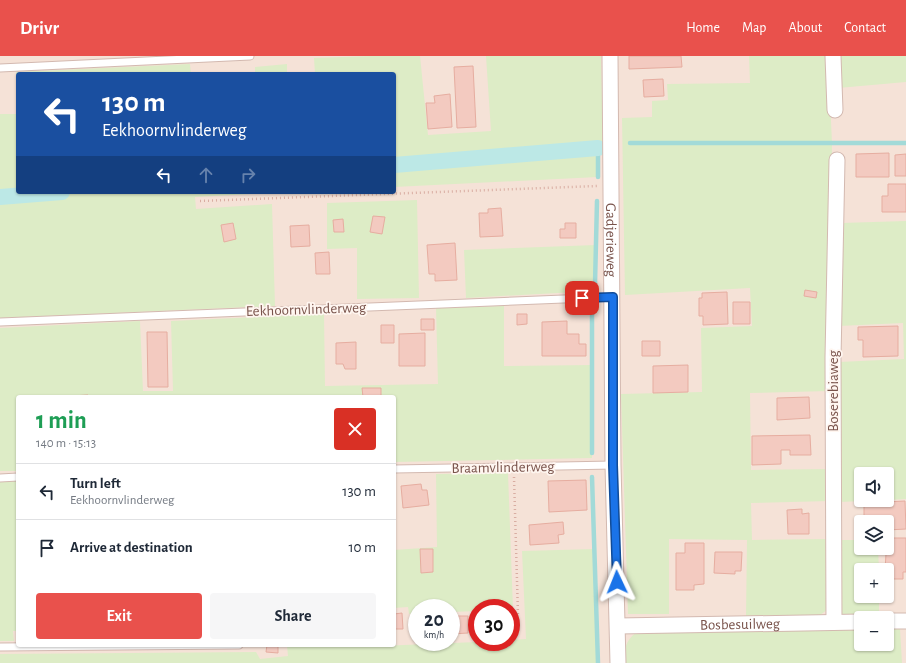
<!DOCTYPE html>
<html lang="en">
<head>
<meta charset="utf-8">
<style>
	body { margin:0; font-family:"Alegreya Sans",sans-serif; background:#f6f6f7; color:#1f2937; height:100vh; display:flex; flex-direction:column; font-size:15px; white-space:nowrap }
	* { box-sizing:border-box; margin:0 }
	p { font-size:13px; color:#747a83 }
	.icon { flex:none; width:22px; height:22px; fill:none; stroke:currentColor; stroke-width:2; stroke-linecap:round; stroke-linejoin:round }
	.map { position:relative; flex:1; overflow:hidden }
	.side { position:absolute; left:16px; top:339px; width:380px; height:252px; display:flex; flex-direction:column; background:#fff; border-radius:4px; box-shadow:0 1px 3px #0004 }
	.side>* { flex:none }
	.hud { position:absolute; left:16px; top:16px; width:380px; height:122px; border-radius:4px; box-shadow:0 1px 3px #0004; background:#1a4fa0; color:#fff; overflow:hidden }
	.tools { position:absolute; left:854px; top:411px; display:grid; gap:8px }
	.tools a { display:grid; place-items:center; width:40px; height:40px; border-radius:4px; background:#fff; box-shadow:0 1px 3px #0004; font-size:20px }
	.speed { position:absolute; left:408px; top:543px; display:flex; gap:8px; font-size:20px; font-weight:700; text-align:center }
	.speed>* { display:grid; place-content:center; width:52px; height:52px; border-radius:50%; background:#fff; box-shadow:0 1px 3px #0004; line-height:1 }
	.speed small { font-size:10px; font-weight:400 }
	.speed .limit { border:6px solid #d22; background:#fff; color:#111 }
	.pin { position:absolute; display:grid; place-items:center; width:34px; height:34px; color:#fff; margin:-17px; border-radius:8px; box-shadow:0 2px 6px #0006 }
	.me { position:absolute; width:44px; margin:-22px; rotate:358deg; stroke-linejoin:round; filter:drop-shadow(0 0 3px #0008) }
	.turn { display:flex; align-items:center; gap:14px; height:84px; padding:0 20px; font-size:18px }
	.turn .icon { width:52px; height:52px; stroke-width:2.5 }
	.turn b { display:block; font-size:28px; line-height:34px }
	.lanes { display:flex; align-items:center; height:38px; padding:0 20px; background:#0003; justify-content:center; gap:20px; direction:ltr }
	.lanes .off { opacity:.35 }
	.round { display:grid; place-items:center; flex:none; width:42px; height:42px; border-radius:4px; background:#f6f6f7 }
	.head { display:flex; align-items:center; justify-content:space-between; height:68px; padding:0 20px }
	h1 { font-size:24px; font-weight:600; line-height:30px; color:#1e9e55 }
	.button { display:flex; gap:8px; margin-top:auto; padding:8px 20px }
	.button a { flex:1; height:46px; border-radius:4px; background:#e9514c; color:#fff; font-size:16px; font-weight:600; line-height:46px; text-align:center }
	.button a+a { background:#f6f6f7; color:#1f2937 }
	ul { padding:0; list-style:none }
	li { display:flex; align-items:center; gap:12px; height:56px; padding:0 20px; border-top:1px solid #e0e1e3 }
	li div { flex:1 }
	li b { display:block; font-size:15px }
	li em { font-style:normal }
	header { display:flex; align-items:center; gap:24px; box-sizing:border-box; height:56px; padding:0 20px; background:#e9514c; color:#fff }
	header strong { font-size:19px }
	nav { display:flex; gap:22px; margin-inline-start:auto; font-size:14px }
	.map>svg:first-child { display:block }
	.residential { fill:#f5e2d7; fill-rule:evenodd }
	.green { fill:#ddecc6 }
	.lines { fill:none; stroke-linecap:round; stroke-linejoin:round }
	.stream { stroke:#a2dad8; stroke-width:4.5 }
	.canal { stroke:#bce8e6; stroke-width:16 }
	.building { fill:#f3cac0; stroke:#e6ada0 }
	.lane-casing { stroke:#d3b9b0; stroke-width:9 }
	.street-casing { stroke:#d3b9b0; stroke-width:17 }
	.path { stroke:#d9ada2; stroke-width:2.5; stroke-dasharray:1 3; stroke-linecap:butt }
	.lane { stroke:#fff; stroke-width:7 }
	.street { stroke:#fff; stroke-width:15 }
	.route-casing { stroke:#114b97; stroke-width:10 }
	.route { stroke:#1a73e8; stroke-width:7 }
	.labels { text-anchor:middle; stroke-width:3.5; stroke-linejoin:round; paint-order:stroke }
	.street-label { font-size:15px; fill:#79534b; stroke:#fff6f0 }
</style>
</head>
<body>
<header>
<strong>Drivr</strong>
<nav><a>Home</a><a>Map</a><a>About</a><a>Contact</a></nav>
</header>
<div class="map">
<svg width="906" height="607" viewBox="0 0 906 607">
	<rect width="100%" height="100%" fill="#fdf1e9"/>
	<path class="residential" d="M0,0H906V607H0ZM18,18H394V136H18ZM18,341H394V589H18ZM861,418H887V444H861ZM861,466H887V492H861ZM861,514H887V540H861ZM417,552H451V586H417ZM477,552H511V586H477ZM861,562H887V588H861Z"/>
	<path class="green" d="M371,0H420L428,79L491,75L486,0H601L603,91L598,92V121L394,131V18H315L314,2Z
		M749,0H828L832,87L829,335L750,337L751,414L830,413V445L751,447L752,484L828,483L827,554L820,559L746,560L747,484L669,483V558H628L621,338L702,336L701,272L752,270L750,232L625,239L622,62L652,61V45L668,44L667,28L750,27Z
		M837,0H906V26L838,32Z
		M190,8L191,18H18V136H287L195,141L196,153L272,148L275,250L0,262V58H16V16Z
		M287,8V18H255V11Z
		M417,144L419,242L357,243V192L327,193V147Z
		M906,165V443L887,444V418H861V444H885L840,446L839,306L904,303L903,267L839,270L841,167Z
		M596,189L594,235L466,242L464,194Z
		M504,250V310L592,309V402L394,406V341H18V415H0V272L140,265L143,335H173L171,265L324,258L325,330L438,328L436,252Z
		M508,417L513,553L477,552V555L451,556V552H417V557L409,558L408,551L394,552V494L437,491L436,418Z
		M18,424V575H13L14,585H0V425Z
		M840,484H861V492H878L879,514H861V540H879V558L843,559L839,554Z
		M595,493L598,607H0V598L256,596L260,603L288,600L287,589H354L355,591L477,586H511V584L526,583L522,495Z
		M861,573V588H887V573H900L902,607H624C624,595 625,584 636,577Z"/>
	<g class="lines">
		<path class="stream" d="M630,87H906
			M598,121V92
			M595,228L597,145
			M592,257V397
			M592,421L598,607"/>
		<path class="canal" d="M394,109L598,92
			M0,141L62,136"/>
	</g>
	<path class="building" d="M629,0H681L682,11L629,13Z
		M473,10L476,71L457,72L454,11Z
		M663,23L664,40L644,41L643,24Z
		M450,38L452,71L428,73L426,47H435L434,40Z
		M889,97V121H856V98Z
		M906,98V120H895V99Z
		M888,128H906V156H882V140H888Z
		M501,152L503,180L480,181L479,157H488V153Z
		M373,160L385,161L382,178L370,176Z
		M343,163L344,176H334L333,164Z
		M233,167L236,183L224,186L221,169Z
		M565,167H576V182H560V173H565Z
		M309,169L310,190L291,191L290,170Z
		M455,187L457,224L435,225V218H429L427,189Z
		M329,196L330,218H316L315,197Z
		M805,234L817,236L816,242L804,240Z
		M727,236L728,268L703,269V260H699V242H702V237Z
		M733,246H750V268H733Z
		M517,258H527V268L517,269Z
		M421,263H434V274H421Z
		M567,265V278H579V288H586V300H542V266Z
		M381,269H394V287H381Z
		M898,270V300L863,301V284H858V271Z
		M147,276H167L168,331H148Z
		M425,277V310H399V278Z
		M642,285H660V300H642Z
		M356,286V313H345L343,308H336V287Z
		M688,309V336L653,337V310Z
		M362,332H381V341H363Z
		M88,339L89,341H71V340Z
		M809,341L810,362L777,364V342Z
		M810,379L811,399H790V394H781V408L752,409V380Z
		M586,424L587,454L549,456L548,425Z
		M421,428L422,434H427L429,449L403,452L401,430Z
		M905,445L906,473L887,474V466H869V463L864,464V447Z
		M802,453V458L809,457V478H788L787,454Z
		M563,466L564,478L558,479L559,487L530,489L529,469Z
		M887,482H906V516H903V523H889V517L885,514Z
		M685,487H704V528L694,529V534H676V497H685Z
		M420,493H433V516L421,517Z
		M715,496H742L741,515H735V518L714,517Z
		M402,557L403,573H394V558Z
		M451,560H468V577L451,578Z
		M267,589H278V597L266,596Z"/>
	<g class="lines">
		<defs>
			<path id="lane" d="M0,12L250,0
				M0,266L613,241
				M394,413L613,409
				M0,422L18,421
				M0,591L239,589"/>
			<g id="street">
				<path id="s1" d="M610,0L613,409L618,607"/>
				<path d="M833,0L835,54"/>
				<path d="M887,565H906"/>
				<path d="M834,566L833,302L837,104"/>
				<path id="s2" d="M618,570L861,566"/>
			</g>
		</defs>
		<use href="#lane" class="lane-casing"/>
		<use href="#street" class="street-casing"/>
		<path class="path" d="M200,145L597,130
			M514,421L518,559"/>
		<use href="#lane" class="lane"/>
		<use href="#street" class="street"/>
	</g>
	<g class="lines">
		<defs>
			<path id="route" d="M582,242L613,241V409L617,526"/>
		</defs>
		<use href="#route" class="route-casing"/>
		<use href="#route" class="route"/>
	</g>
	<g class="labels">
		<g class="street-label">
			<text dy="5" stroke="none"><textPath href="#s1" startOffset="184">Gadjerieweg</textPath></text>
			<text transform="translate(306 253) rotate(-2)" y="5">Eekhoornvlinderweg</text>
			<text transform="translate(833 335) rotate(-90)" y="5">Boserebiaweg</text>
			<text transform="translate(503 411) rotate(-1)" y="5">Braamvlinderweg</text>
			<text dy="5" stroke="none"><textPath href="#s2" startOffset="122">Bosbesuilweg</textPath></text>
		</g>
	</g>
</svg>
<div class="tools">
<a><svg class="icon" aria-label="sound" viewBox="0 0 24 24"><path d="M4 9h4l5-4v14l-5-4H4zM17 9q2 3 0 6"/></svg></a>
<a><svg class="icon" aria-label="layers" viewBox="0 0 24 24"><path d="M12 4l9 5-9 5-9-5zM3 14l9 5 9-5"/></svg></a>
<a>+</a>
<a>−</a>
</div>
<div class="speed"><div>20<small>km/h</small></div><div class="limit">30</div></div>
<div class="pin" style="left:582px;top:242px;background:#d93025"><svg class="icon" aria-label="arrive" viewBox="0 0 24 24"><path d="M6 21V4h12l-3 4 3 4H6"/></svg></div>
<svg class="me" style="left:617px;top:526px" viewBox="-20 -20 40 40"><path d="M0-17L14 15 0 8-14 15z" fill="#1a73e8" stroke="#fff" stroke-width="4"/></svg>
<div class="hud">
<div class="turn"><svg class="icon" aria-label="left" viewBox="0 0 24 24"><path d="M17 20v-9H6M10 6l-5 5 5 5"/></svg><div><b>130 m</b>Eekhoornvlinderweg</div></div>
<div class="lanes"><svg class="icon" aria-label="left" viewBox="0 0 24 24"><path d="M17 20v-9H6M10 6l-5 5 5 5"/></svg><svg class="icon off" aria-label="ahead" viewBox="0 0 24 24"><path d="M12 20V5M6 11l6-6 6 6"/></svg><svg class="icon off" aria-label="right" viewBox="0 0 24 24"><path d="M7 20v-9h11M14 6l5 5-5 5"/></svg></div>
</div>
<section class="side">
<div class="head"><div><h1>1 min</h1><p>140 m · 15:13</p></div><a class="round" style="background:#d93025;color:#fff"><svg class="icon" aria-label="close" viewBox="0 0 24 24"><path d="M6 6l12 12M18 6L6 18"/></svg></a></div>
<ul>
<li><svg class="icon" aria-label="left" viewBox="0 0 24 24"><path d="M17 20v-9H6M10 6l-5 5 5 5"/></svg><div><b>Turn left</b><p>Eekhoornvlinderweg</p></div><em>130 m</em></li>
<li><svg class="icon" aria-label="arrive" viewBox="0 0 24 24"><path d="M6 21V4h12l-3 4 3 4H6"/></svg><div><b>Arrive at destination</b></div><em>10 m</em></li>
</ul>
<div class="button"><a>Exit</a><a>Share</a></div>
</section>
</div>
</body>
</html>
